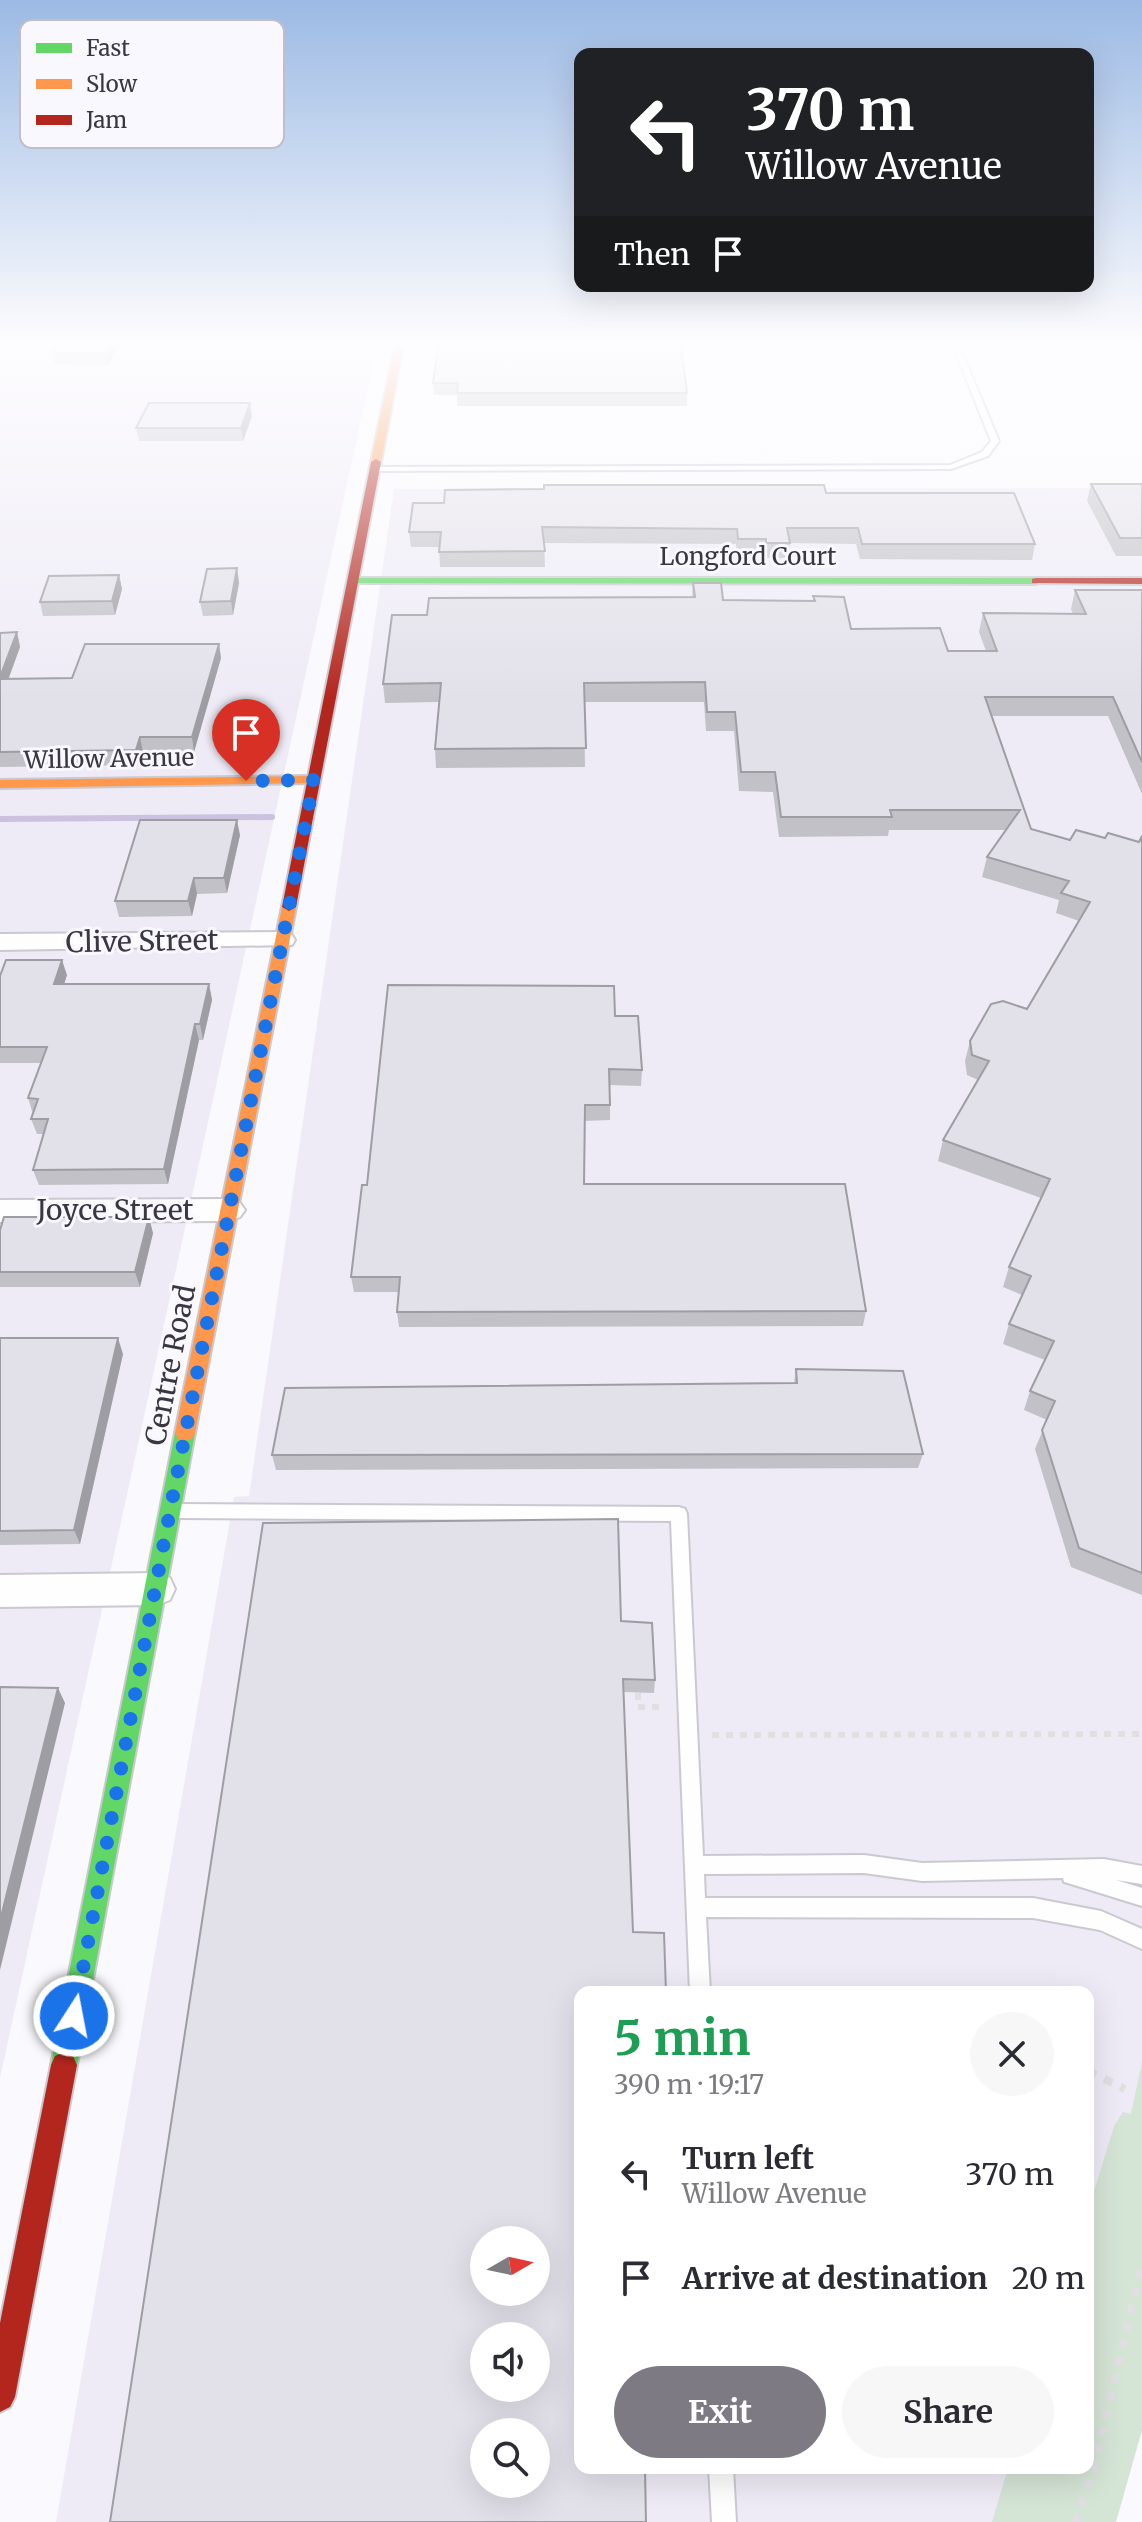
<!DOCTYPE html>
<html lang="en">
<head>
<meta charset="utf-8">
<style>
	body { margin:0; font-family:Merriweather,serif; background:#f7f7f7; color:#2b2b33; height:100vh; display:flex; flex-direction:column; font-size:30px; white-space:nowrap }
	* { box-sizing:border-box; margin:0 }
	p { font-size:26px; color:#7c7c81 }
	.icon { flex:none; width:44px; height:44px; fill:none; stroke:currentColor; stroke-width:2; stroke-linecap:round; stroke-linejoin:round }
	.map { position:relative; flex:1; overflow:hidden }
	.panel { position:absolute; left:574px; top:1986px; width:520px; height:488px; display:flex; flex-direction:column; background:#fff; border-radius:16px; box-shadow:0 8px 32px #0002 }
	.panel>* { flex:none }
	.hud { position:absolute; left:574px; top:48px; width:520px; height:244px; border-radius:16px; box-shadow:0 8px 32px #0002; background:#202124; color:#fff; overflow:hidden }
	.needle { width:52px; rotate:81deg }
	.tools { position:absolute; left:470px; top:2226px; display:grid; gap:16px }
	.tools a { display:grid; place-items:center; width:80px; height:80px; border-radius:50%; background:#fff; box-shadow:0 8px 32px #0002; font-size:40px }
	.pin { position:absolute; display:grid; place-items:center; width:68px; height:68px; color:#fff; margin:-82px -34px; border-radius:50% 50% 50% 0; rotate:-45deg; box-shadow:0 0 8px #0007 }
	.pin .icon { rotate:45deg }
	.me { position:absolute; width:88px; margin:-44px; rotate:11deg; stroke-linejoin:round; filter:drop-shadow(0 0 6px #0008) }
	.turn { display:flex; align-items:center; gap:28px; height:168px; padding:0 40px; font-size:36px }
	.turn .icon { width:104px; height:104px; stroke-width:2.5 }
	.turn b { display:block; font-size:56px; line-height:68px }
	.then { display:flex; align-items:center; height:76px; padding:0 40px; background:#0003; gap:16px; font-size:30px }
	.round { display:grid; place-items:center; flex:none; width:84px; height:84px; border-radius:42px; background:#f7f7f7 }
	.summary { display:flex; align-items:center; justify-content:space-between; height:136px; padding:0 40px }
	h1 { font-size:48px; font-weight:700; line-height:60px; color:#1e9e55 }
	.action { display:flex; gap:16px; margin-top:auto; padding:16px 40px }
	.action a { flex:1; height:92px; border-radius:48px; background:#7d7a83; color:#fff; font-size:32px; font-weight:700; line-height:92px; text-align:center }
	.action a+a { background:#f7f7f7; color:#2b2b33 }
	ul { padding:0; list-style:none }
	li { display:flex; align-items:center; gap:24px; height:104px; padding:0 40px }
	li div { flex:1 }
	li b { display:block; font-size:30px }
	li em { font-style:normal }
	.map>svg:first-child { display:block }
	.built { fill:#eeebf6; fill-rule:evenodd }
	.green { fill:#d4e4d5 }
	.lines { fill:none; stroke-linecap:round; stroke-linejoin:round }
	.stream { stroke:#cac2de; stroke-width:6 }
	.lane-casing { stroke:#cbc9d0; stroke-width:4 }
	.street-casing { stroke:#cbc9d0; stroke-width:4 }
	.fast-casing { stroke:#cbc9d0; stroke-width:4 }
	.slow-casing { stroke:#cbc9d0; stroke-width:4 }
	.jam-casing { stroke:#cbc9d0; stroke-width:4 }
	.path-far1 { stroke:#e0dfe1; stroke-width:6; stroke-dasharray:7 7; stroke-linecap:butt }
	.path { stroke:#e0dfe1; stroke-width:8; stroke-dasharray:9 9; stroke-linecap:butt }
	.lane { fill:#fefeff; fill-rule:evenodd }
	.street { fill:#fefeff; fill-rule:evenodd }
	.fast { fill:#63d668; fill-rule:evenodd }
	.slow { fill:#ff974d; fill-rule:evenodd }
	.jam { fill:#b3261e; fill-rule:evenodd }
	.wall { fill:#c2c1c8 }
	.shaded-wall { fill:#9e9da3 }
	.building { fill:#e2e0e9; stroke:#9e9da3; stroke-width:2; fill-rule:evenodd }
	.route { stroke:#1a73e8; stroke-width:14; stroke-dasharray:0 25.2 }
	.labels { text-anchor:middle; stroke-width:6; stroke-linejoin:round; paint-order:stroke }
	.far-street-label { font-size:24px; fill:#3a3642; stroke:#f9f8fe }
	.street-label { font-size:28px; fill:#3a3642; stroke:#f9f8fe }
	.key { fill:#f9f8fe; stroke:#c0bec6; stroke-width:2 }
	.key-label { font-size:22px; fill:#3a3642 }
</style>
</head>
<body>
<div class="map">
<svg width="1142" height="2522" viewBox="0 0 1142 2522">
	<rect width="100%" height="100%" fill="#faf9fd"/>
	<path class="built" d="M0,346H377L0,2078Z
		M1142,488V2106L1088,2287V1992H580V2468H1034L1018,2522H56L234,1497L249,1496L394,489ZM484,2240H536V2292H484ZM484,2336H536V2388H484ZM484,2432H536V2484H484Z"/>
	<path class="green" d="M1142,2062V2430L1116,2522H992L1008,2468H1088V2211L1114,2126L1123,2112L1131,2114Z"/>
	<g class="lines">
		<path class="stream" d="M0,819L272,817"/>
		<defs>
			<path id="lane" d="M953,346H959L999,441L988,456L951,469L376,471L372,469L376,467L950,465L982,452L991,441Z
				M178,1504L679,1507L685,1509L687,1514L703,1856L864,1855L922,1863L1104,1859L1142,1866V1884L1116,1880L1142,1888V1906L1071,1884L1064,1882L1063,1878L922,1881L864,1873L704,1874L705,1898H1033L1101,1911L1142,1929V1949L1100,1930L1033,1918L706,1917L710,1992H690L671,1521L178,1518L172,1516L170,1511L172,1506Z
				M709,2468H733L736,2522H712Z"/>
			<path id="street" d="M283,932L292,935L295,940L292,945L0,950V934Z
				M230,1199L240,1203L245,1210L240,1217L230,1221L0,1222V1200Z
				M157,1573L170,1578L175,1589L170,1600L157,1605L0,1607V1575Z"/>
			<path id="fast" d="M354,578H1036L1042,581L1036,584L350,583V579Z
				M185,1425L192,1427L195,1433L77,2065L73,2074L64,2078L55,2074L51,2065L175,1433L178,1427Z"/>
			<path id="slow" d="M395,346H403L381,462L376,465L371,462Z
				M314,776L319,777V783L0,788V780Z
				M289,903L296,907L195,1433L192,1439L185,1441L178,1439L175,1433L282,907Z"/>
			<path id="jam" d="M376,459L381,462L296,907L289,911L282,907L371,462Z
				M1036,578H1142V584L1032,583V579Z
				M64,2052L73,2056L77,2065L15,2397L10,2407L0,2412V2323L51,2065L55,2056Z"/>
		</defs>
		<use href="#lane" class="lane-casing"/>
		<use href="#street" class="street-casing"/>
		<use href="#fast" class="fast-casing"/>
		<use href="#slow" class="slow-casing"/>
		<use href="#jam" class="jam-casing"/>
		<path class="path-far1" d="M638,1693V1707H666
			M712,1735L1142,1734"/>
		<path class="path" d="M1088,2071L1125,2089
			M1075,2522L1093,2469L1142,2264"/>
		<use href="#lane" class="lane"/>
		<use href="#street" class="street"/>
		<use href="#fast" class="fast"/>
		<use href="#slow" class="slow"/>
		<use href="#jam" class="jam"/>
	</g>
	<path class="wall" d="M56,346H119L108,366L55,365L52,353Z
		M438,346L687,393V406H457V395H434L433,383Z
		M252,416L243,441H139L136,428Z
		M1091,484H1142V556H1116L1087,501Z
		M826,493L1035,544L1032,560L860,559L856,544L790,543L788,558H765V554H737L736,544L544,543L545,567H440L439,547H411L409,532Z
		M237,568L239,583L233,615L203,616L200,602Z
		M119,575L122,589L115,615L43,616L40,602Z
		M693,583L723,600L813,601V596L851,629L948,651H986L979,632L983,613L1073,614L1071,609L1075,590H1142V794L1108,716H992L1031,829L1070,840L1105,838L1139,842L1142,836V1595L1071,1567L1035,1449L1047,1420L1024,1410L1030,1391L1045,1360L1003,1344L1009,1324L1022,1295L1003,1287L1009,1267L1041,1198L938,1161L943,1140L978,1080L967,1075L965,1061L970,1041L1027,1009L1079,921L1056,913L1059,900L982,877L987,857L1006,830H889L888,836L779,837L773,792L739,791L734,731H706L704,702H584L585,767L436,768L435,749L439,702L385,703L383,684L427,615L692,597Z
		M17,632L20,647L9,678H72L219,644L221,658L194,752H143L139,765L0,767V633Z
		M240,835L227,893L197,894L192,916L119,917L115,901Z
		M67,975L64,984H209L212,1000L203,1040H199L168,1184L39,1185L33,1170L43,1134H37L31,1119L33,1114L28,1098L41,1063H0V976Z
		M615,1016L642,1070L641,1086L610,1085V1120L584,1121V1184L866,1311L863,1326L399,1327L397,1312L399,1292H354L351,1277L367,1185Z
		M0,1230L153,1233L140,1287H0Z
		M0,1338L123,1354L80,1544L0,1545Z
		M796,1369L923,1454L918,1468L276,1470L272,1455L794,1383Z
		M621,1621L655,1680L654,1693L624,1692L580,1992Z"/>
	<path class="shaded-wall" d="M110,346H119L108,366L106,353Z
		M250,403L252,416L243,441L241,428Z
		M237,568L239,583L233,615L231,601Z
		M119,575L122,589L115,615L112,601Z
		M17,632L20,647L3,693L0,677Z
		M219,644L221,658L194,752L192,737Z
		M140,737L143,752L139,765L136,750Z
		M237,820L240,835L227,893L224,878Z
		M194,878L197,894L192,916L188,901Z
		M62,960L67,975L59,1000L54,984Z
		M209,984L212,1000L203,1040L200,1024Z
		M195,1024L199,1040L168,1184L164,1169Z
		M149,1217L153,1233L140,1287L135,1272Z
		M118,1338L123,1354L80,1544L74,1530Z
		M58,1688L65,1703L0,1970V1921Z"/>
	<path class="building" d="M56,346H110L106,353H52Z
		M438,346H681L687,393H457L458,383H433Z
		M149,403H250L241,428H136Z
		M1091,484H1142V538H1120Z
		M544,485H824L826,493H1014L1035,544H862L858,528H787L790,543H766V539H738L737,529L542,527L545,551L439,552L441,532H409L413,503H444L445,490L544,489Z
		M237,568L231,601L200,602L207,569Z
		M119,575L112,601L40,602L49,576Z
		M693,583H721L723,600L815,601L813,596L844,597L851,629L940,628L948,651H997L983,613L1086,614L1075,590H1142V762L1113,697H985L1031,829L1070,840L1076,830L1105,838L1108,833L1139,842L1142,836V1573L1079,1548L1042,1430L1055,1401L1030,1391L1054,1341L1009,1324L1031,1276L1009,1267L1050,1179L943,1140L989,1061L972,1055L970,1041L991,1004L1003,1001L1027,1009L1090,902L1061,893L1069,881L987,857L1020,810H890L892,817H781L775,772H741L735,712H707L705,682L584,683L586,748L435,749L441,683L383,684L392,615H427L429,598L695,597Z
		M17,632L0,677V633Z
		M85,644H219L192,737H140L136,750L0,752V679L72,678Z
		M140,820H237L224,878H194L188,901H115Z
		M6,960H62L54,984H209L200,1024H195L164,1169L33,1170L48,1119H31L38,1099L28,1098L47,1047H0V976Z
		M388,985L614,986L615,1016H638L642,1070L609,1069L610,1105H585L584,1184H845L866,1311L397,1312L400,1277H351L362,1185H367Z
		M4,1217H149L135,1272H0V1230Z
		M0,1338H118L74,1530L0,1531Z
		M796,1369L903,1371L923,1454L272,1455L285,1388L797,1383Z
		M618,1519L621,1621L652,1623L655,1680L623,1679L633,1932L664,1933L666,1992H580V2468H645L646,2522H110L263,1523ZM484,2240H536V2292H484ZM484,2336H536V2388H484ZM484,2432H536V2484H484Z
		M0,1687L58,1688L0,1921Z"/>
	<linearGradient id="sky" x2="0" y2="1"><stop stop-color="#9cbae4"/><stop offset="0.49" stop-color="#fdfcfe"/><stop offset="1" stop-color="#fdfcfe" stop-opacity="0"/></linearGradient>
	<rect width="1142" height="699" fill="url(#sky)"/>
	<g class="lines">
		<path class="route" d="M74,2016L170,1511L314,780L246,781"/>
	</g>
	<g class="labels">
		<g class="far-street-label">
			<text x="748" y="565">Longford Court</text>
			<text transform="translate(109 759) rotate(-1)" y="8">Willow Avenue</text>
		</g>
		<g class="street-label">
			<text transform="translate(142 941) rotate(-1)" y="10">Clive Street</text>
			<text x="115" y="1220">Joyce Street</text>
			<text transform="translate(170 1365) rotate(-79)" y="10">Centre Road</text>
		</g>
	</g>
	<rect x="20" y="20" width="264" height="128" rx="12" class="key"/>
	<rect x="36" y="43" width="36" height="10" fill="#63d668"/>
	<rect x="36" y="79" width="36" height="10" fill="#ff974d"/>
	<rect x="36" y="115" width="36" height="10" fill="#b3261e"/>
	<g class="key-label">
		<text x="86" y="56">Fast</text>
		<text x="86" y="92">Slow</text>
		<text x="86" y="128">Jam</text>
	</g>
</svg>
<div class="tools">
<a><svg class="needle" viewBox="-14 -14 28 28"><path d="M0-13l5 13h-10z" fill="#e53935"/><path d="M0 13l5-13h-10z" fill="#7c7c81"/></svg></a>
<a><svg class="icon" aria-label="sound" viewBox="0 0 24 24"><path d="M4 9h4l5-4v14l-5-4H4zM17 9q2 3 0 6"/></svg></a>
<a><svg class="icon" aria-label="search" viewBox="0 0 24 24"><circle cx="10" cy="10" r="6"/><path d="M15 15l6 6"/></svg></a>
</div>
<div class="pin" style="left:246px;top:781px;background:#d93025"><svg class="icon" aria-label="arrive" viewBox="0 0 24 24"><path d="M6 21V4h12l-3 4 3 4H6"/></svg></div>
<svg class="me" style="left:74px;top:2016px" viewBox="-20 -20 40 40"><circle r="17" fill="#1a73e8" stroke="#fff" stroke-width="3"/><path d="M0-11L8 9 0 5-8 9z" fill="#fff"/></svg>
<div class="hud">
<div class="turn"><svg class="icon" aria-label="left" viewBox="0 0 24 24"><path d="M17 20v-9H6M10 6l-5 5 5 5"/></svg><div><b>370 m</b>Willow Avenue</div></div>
<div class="then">Then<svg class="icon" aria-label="arrive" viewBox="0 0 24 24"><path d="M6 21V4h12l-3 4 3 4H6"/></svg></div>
</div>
<section class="panel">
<div class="summary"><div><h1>5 min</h1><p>390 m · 19:17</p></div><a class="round"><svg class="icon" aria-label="close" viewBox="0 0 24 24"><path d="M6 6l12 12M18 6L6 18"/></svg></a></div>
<ul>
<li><svg class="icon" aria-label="left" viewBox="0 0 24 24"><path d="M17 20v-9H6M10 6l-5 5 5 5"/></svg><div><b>Turn left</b><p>Willow Avenue</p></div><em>370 m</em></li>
<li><svg class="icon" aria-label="arrive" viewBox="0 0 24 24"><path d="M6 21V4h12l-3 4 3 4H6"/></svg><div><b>Arrive at destination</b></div><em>20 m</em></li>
</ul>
<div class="action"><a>Exit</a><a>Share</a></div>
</section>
</div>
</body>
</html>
